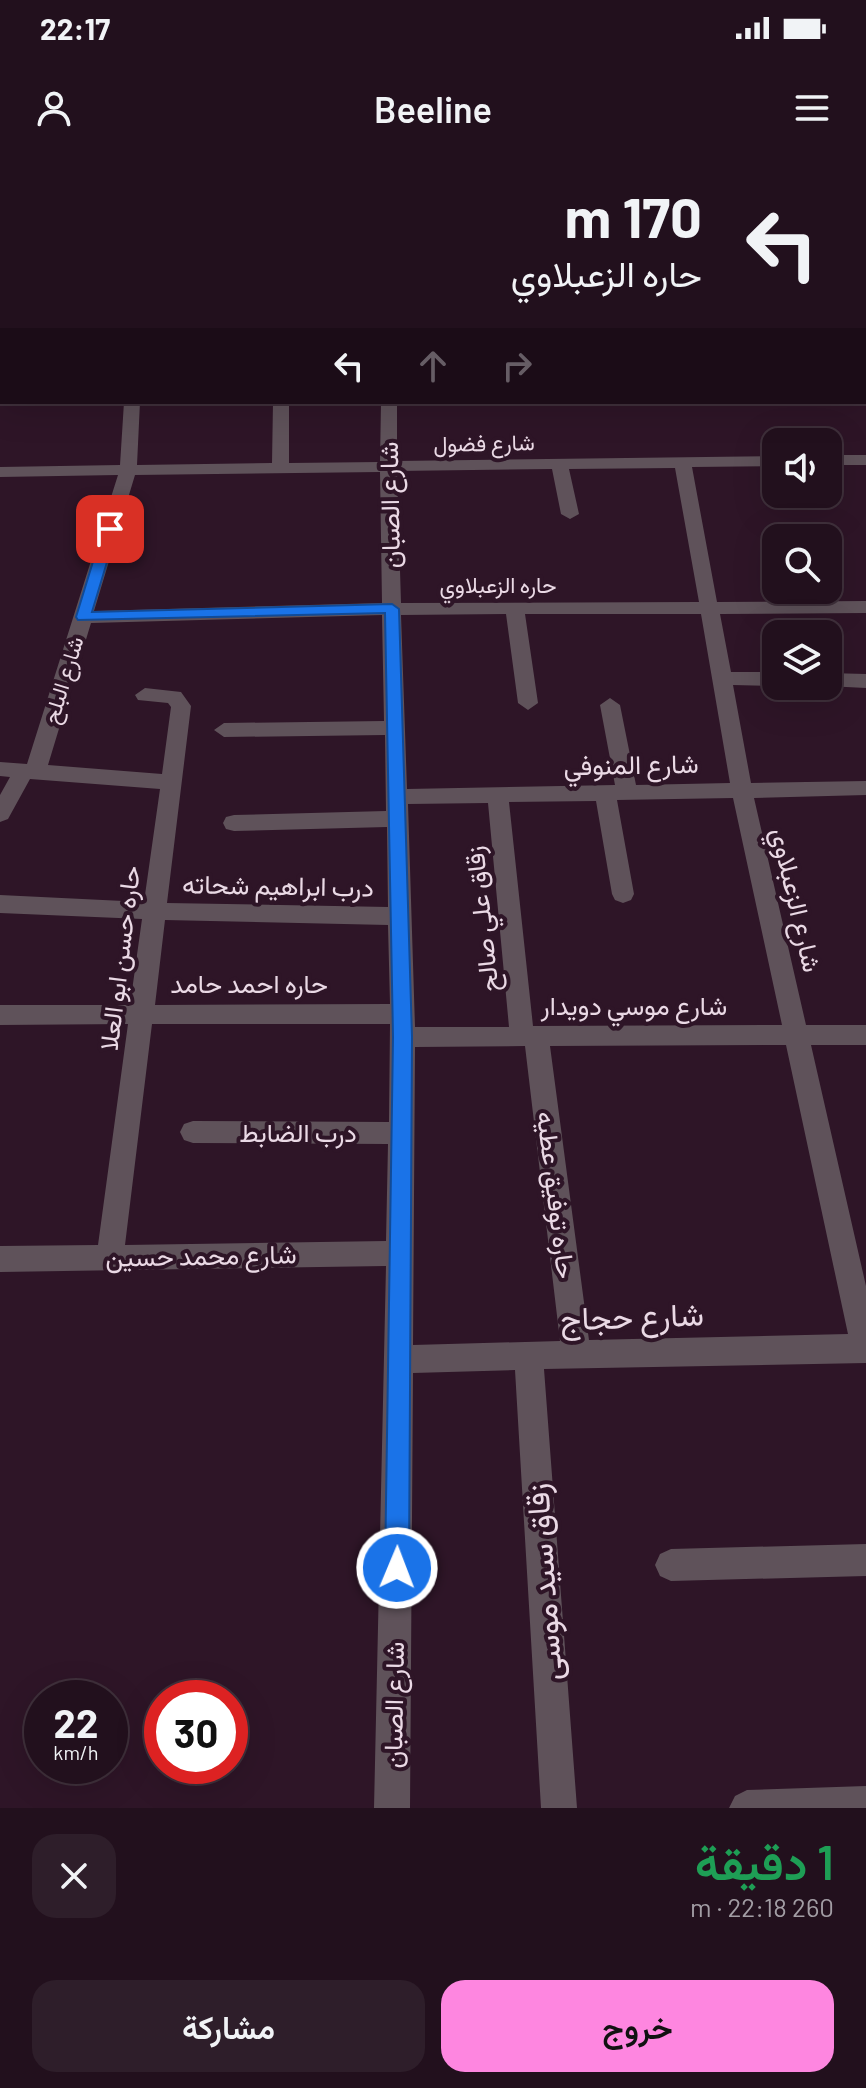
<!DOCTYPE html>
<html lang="ar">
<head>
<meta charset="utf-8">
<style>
	body { margin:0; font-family:Barlow,Vazirmatn,sans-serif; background:#2e1e2a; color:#f1f3f6; direction:rtl; height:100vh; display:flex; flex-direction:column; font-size:30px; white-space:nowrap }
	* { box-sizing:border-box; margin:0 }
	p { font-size:26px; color:#a29da4 }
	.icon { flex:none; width:44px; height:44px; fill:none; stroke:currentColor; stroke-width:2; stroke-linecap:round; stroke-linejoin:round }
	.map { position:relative; height:1648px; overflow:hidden; direction:ltr }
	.details { display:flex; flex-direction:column; background:#22101d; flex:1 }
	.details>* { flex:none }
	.banner { position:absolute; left:0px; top:0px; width:866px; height:244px; box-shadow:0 8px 32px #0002,0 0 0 2px #3f303b; direction:rtl; background:#22101d; color:#f1f3f6; overflow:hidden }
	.tools { position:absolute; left:762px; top:268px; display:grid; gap:16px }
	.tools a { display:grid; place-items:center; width:80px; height:80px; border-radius:16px; background:#22101d; box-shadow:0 8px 32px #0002,0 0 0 2px #3f303b; font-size:40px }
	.speed { position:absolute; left:24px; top:1520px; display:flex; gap:16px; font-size:40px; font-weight:700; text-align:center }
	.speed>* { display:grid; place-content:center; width:104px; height:104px; border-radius:50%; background:#22101d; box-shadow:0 8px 32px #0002,0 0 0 2px #3f303b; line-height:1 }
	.speed small { font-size:20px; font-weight:400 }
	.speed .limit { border:12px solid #d22; background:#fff; color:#111 }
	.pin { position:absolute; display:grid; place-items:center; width:68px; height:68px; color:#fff; margin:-34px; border-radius:16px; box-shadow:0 4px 12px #0006 }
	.me { position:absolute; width:88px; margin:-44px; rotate:1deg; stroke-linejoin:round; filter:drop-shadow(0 0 6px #0008) }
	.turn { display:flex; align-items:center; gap:28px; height:168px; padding:0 32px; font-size:36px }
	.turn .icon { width:104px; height:104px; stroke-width:2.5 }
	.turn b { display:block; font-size:56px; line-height:68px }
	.lanes { display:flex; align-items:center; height:76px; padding:0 32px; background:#0003; justify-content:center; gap:40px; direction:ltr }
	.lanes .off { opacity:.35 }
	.round { display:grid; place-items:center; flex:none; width:84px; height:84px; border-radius:24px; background:#2e1e2a }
	.headline { display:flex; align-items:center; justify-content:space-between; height:136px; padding:0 32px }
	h1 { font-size:48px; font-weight:600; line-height:60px; color:#1e9e55 }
	.button { display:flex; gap:16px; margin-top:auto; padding:16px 32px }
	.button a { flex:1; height:92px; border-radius:24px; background:#fe86e0; color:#111; font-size:32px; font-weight:600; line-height:92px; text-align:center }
	.button a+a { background:#2e1e2a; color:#f1f3f6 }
	.status { display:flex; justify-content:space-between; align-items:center; height:56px; padding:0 40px; background:#22101d; direction:ltr }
	.status svg { height:22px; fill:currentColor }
	header { display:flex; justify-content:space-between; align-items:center; height:104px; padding:0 32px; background:#22101d; font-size:36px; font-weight:600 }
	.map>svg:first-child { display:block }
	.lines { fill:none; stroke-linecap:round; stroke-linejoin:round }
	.minor { fill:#5f525a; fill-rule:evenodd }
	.route { fill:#1a73e8; stroke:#114b97; stroke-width:2 }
	.labels { text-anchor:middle; stroke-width:8; stroke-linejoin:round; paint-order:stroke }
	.far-street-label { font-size:22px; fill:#ead9e5; stroke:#2e1527 }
	.street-label { font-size:26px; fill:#ead9e5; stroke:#2e1527 }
	.near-street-label { font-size:32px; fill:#ead9e5; stroke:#2e1527 }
</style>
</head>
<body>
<div class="status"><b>22:17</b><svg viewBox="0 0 49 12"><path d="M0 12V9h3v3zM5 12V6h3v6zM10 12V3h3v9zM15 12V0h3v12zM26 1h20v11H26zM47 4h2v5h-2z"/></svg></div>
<header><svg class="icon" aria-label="menu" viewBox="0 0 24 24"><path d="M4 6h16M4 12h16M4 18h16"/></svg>Beeline<svg class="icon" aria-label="person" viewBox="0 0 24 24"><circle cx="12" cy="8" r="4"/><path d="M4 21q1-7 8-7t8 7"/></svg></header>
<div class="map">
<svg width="866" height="1648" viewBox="0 0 866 1648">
	<rect width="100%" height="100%" fill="#2e1527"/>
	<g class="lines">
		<path class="minor" d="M140,0H152V2H140Z
			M814,0H826L827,2H815Z
			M864,89H866V102H864Z
			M864,174H866V184H864Z
			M124,242H140L137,305L272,303L273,242H289V303L380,302L381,242H397V301L776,296V306L692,307L717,442L866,441V453L720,454L731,512H776V526L733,525L751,623L866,621V635L754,638L806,865H866V885H811L866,1126V1203L544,1209L577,1648H541L515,1210L413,1213L410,1648H374L386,1106L0,1112V1086L98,1085L128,864L0,865V845H130L142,759L0,753V735L144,742L160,629L30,619L8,659L0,662V635L10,617L0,616V602L27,604L118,315L0,317V307L120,305ZM675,308L699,442L401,443L397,311L552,309L561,354L570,359L579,354L569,309ZM380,312L382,443L94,451L135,315ZM506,454L518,543L528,550L538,543L525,454H701L730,623L636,625L620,545L610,538L600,545L615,625L407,629L401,455ZM382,455L384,561L224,563L214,570L224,577L385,575L386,651L234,655L226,657L223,663L226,669L234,671L387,667L388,747L167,743L191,546L181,532L145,528L135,535L138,540L168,543L171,547L162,614L48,605L91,463ZM733,638L782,865L533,866L509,642L596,641L612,734L615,740L623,743L631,740L634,734L617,640ZM488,643L509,867H415L408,644ZM165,760L388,765L390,844L155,845ZM152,864H390L389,962L193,961L184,964L180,972L184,980L193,983L388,984L386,1081L125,1085ZM786,885L848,1174L589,1180L550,886ZM525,886L560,1181L413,1185L415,887Z
			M828,295H866V305H828Z
			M828,513L866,514V528L826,526Z
			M866,1384V1416L671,1421L660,1416L655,1405L660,1394L671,1389Z
			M866,1626V1648H729L735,1636L747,1630Z"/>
	</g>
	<path class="route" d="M110,365L117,369L92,452L392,444L399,449L412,877L409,1408L405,1417L397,1420L388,1417L385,1408L393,877L385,453L78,460L76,457L103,369Z"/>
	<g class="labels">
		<g class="far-street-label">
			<text transform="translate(484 283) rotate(-1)" y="8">شارع فضول</text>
			<text x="498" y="433">حاره الزعبلاوي</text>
			<text transform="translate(63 520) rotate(-73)" y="8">شارع البلح</text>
		</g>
		<g class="street-label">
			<text transform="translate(390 345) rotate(-91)" y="9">شارع الصبان</text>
			<text transform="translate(631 605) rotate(-1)" y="9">شارع المنوفي</text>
			<text transform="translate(278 726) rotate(1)" y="9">درب ابراهيم شحاته</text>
			<text transform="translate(796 740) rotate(77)" y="9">شارع الزعبلاوي</text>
			<text transform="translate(482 759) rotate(-96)" y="9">زقاق علي صالح</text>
			<text transform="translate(120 798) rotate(-83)" y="9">حاره حسن ابو العلا</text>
			<text x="249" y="833">حاره احمد حامد</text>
			<text x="634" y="855">شارع موسي دويدار</text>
			<text x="298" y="982">درب الضابط</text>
			<text transform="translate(556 1035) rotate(83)" y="9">حاره توفيق عطيه</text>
			<text transform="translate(201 1096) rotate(-1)" y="9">شارع محمد حسين</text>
			<text transform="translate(394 1545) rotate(-89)" y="9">شارع الصبان</text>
		</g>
		<g class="near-street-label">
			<text transform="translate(632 1157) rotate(-2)" y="11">شارع حجاج</text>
			<text transform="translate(544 1422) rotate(-94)" y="11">زقاق سيد موسى</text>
		</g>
	</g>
</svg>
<div class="tools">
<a><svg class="icon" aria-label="sound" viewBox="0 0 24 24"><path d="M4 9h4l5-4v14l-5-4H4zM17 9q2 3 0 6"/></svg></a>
<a><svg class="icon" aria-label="search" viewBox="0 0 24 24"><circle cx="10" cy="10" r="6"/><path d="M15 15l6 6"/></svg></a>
<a><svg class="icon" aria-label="layers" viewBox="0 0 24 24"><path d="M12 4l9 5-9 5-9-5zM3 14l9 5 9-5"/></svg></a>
</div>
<div class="speed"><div>22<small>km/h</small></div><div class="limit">30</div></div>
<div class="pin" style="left:110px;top:369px;background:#d93025"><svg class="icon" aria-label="arrive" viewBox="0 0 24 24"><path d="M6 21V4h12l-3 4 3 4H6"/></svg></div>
<svg class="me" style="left:397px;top:1408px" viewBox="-20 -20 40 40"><circle r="17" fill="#1a73e8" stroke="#fff" stroke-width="3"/><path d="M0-11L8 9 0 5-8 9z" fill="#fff"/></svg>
<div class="banner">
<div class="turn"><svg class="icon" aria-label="left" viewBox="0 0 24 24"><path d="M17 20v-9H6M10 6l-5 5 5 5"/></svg><div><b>170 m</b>حاره الزعبلاوي</div></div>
<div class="lanes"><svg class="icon" aria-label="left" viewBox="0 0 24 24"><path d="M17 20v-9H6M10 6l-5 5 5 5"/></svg><svg class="icon off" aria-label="ahead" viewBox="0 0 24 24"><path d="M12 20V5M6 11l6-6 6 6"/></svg><svg class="icon off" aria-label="right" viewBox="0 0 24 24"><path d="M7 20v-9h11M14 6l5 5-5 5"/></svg></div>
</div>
</div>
<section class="details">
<div class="headline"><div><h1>1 دقيقة</h1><p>260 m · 22:18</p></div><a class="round"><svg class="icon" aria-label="close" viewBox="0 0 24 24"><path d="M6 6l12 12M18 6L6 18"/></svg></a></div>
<div class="button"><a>خروج</a><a>مشاركة</a></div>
</section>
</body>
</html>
